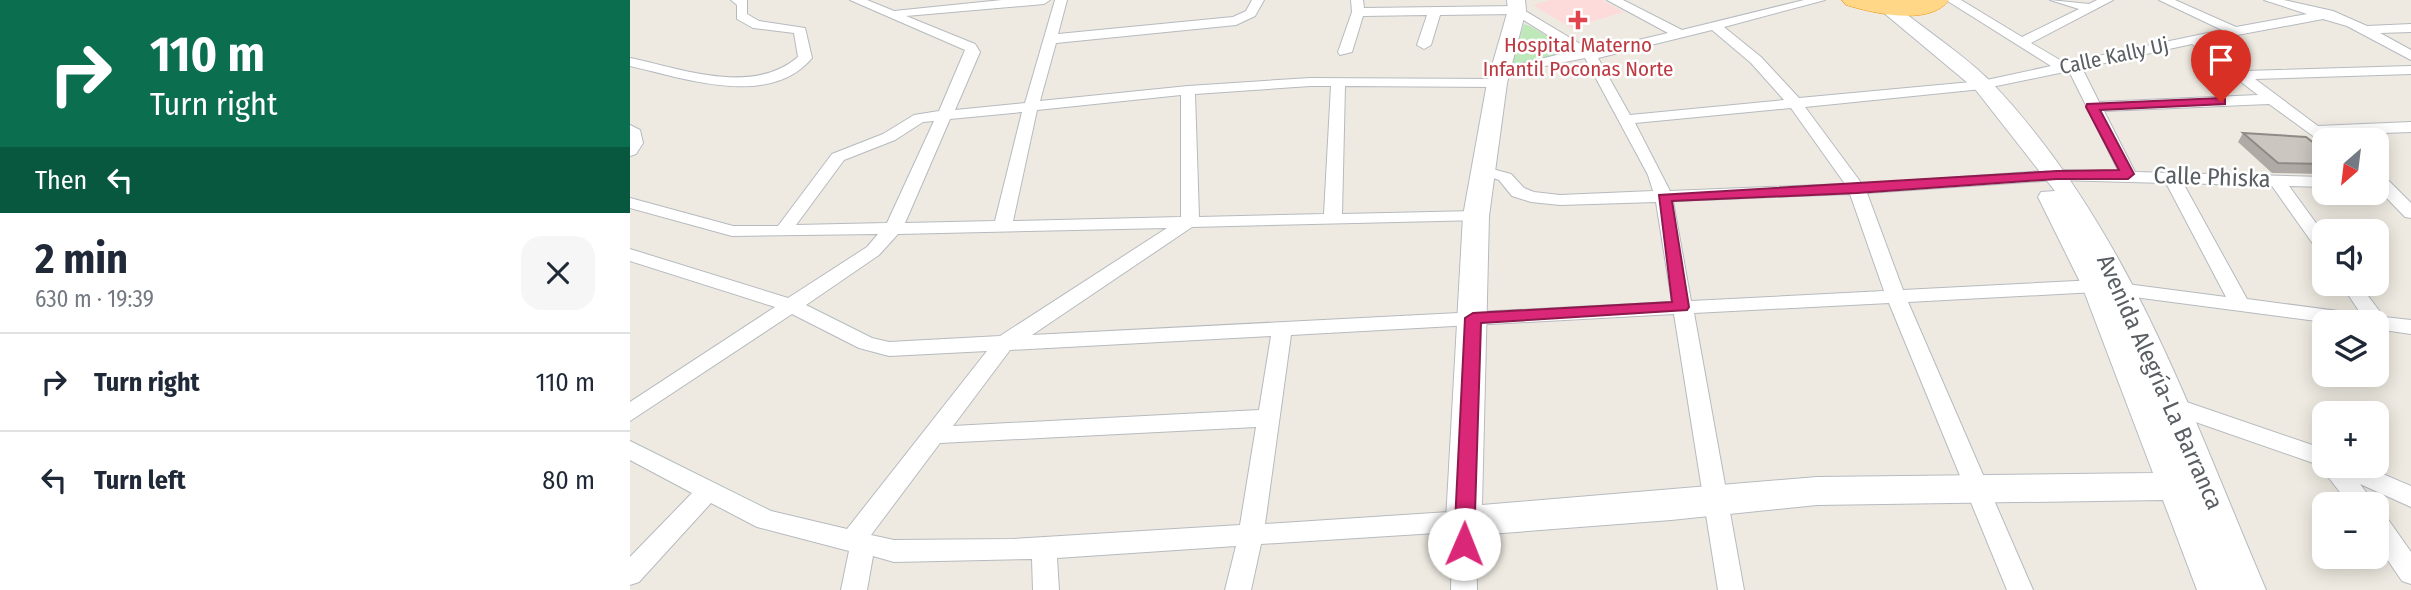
<!DOCTYPE html>
<html lang="en">
<head>
<meta charset="utf-8">
<style>
	body { margin:0; font-family:"Fira Sans Condensed",sans-serif; background:#f6f6f7; color:#1f2937; height:100vh; display:flex; flex-direction:column; font-size:26px; white-space:nowrap }
	* { box-sizing:border-box; margin:0 }
	p { font-size:23px; color:#747a83 }
	.icon { flex:none; width:38px; height:38px; fill:none; stroke:currentColor; stroke-width:2; stroke-linecap:round; stroke-linejoin:round }
	.map { position:relative; flex:1; overflow:hidden }
	.sheet { display:flex; flex-direction:column; background:#fff; width:630px }
	.sheet>* { flex:none }
	.top-card { background:#0b6e4f; color:#fff; overflow:hidden }
	.needle { width:46px; rotate:208deg }
	.fabs { position:absolute; left:1682px; top:128px; display:grid; gap:14px }
	.fabs a { display:grid; place-items:center; width:77px; height:77px; border-radius:14px; background:#fff; box-shadow:0 4px 18px #0003; font-size:35px }
	.pin { position:absolute; display:grid; place-items:center; width:60px; height:60px; color:#fff; margin:-72px -30px; border-radius:50% 50% 50% 0; rotate:-45deg; box-shadow:0 0 7px #0007 }
	.pin .icon { rotate:45deg }
	.me { position:absolute; width:77px; margin:-38px; rotate:1deg; stroke-linejoin:round; filter:drop-shadow(0 0 5px #0008) }
	.turn { display:flex; align-items:center; gap:24px; height:147px; padding:0 35px; font-size:32px }
	.turn .icon { width:91px; height:91px; stroke-width:2.5 }
	.turn b { display:block; font-size:49px; line-height:60px }
	.then { display:flex; align-items:center; height:66px; padding:0 35px; background:#0003; gap:14px; font-size:26px }
	.round { display:grid; place-items:center; flex:none; width:74px; height:74px; border-radius:21px; background:#f6f6f7 }
	.overview { display:flex; align-items:center; justify-content:space-between; height:119px; padding:0 35px }
	h1 { font-size:42px; font-weight:700; line-height:52px }
	ul { padding:0; list-style:none }
	li { display:flex; align-items:center; gap:21px; height:98px; padding:0 35px; border-top:2px solid #e0e1e3 }
	li div { flex:1 }
	li b { display:block; font-size:26px }
	li em { font-style:normal }
	main { display:flex; flex:1; min-height:0 }
	.map>svg:first-child { display:block }
	.medical { fill:#fddbda }
	.green { fill:#bee8ba }
	.lines { fill:none; stroke-linecap:round; stroke-linejoin:round }
	.street-casing { stroke:#b6babf; stroke-width:2 }
	.secondary-casing { stroke:#b6bbc1; stroke-width:2 }
	.highway-casing { stroke:#ee9200; stroke-width:1 }
	.street { fill:#fff; fill-rule:evenodd }
	.secondary { fill:#fff; fill-rule:evenodd }
	.highway { fill:#ffd786; fill-rule:evenodd }
	.wall { fill:#afaaa5 }
	.building { fill:#cbc6c0; stroke:#8e8b86; stroke-width:2 }
	.route { fill:#db2777; stroke:#8e194d; stroke-width:2 }
	.health-dot { fill:#e0444e; stroke:#fff; stroke-width:2.5 }
	.labels { text-anchor:middle; stroke-width:5; stroke-linejoin:round; paint-order:stroke }
	.far-health-label { font-size:21px; fill:#be3a42; stroke:#fff }
	.far-street-label { font-size:21px; fill:#595e63; stroke:#fff }
	.street-label { font-size:24px; fill:#595e63; stroke:#fff }
</style>
</head>
<body>
<main>
<section class="sheet">
<div class="top-card">
<div class="turn"><svg class="icon" aria-label="right" viewBox="0 0 24 24"><path d="M7 20v-9h11M14 6l5 5-5 5"/></svg><div><b>110 m</b>Turn right</div></div>
<div class="then">Then<svg class="icon" aria-label="left" viewBox="0 0 24 24"><path d="M17 20v-9H6M10 6l-5 5 5 5"/></svg></div>
</div>
<div class="overview"><div><h1>2 min</h1><p>630 m · 19:39</p></div><a class="round"><svg class="icon" aria-label="close" viewBox="0 0 24 24"><path d="M6 6l12 12M18 6L6 18"/></svg></a></div>
<ul>
<li><svg class="icon" aria-label="right" viewBox="0 0 24 24"><path d="M7 20v-9h11M14 6l5 5-5 5"/></svg><div><b>Turn right</b></div><em>110 m</em></li>
<li><svg class="icon" aria-label="left" viewBox="0 0 24 24"><path d="M17 20v-9H6M10 6l-5 5 5 5"/></svg><div><b>Turn left</b></div><em>80 m</em></li>
</ul>
</section>
<div class="map">
<svg width="1781" height="590" viewBox="0 0 1781 590">
	<rect width="100%" height="100%" fill="#eeeae1"/>
	<path class="medical" d="M921,0H972L994,12L941,28L903,5Z"/>
	<path class="green" d="M894,24L900,26L943,52L888,65L882,64Z"/>
	<g class="lines">
		<defs>
			<path id="street" d="M101,0H117V14L129,21L175,28L182,58C139,109 54,78 0,66V58C53,69 122,96 168,57L164,33L123,28L107,19V5Z
				M220,0H237L264,11L372,0H420L414,4L276,16L345,44L350,52L325,110L395,103L425,0H437L428,34L603,17L616,11L622,0H634L625,16L606,25L426,43L410,101L558,86L680,78L867,79L874,83L867,87L715,86L712,214L846,211L855,216L852,220L562,227L402,335L1042,302L1026,202L930,205L901,202L882,196L869,180L847,172L855,167L881,174L894,188L904,192L930,195L1023,191L1018,175L955,58L865,76V70L943,51L884,14L810,15L801,45L794,49L787,45L797,15L733,16L722,52L710,55L708,52L722,12L721,0H733L734,8L887,6L962,51L1038,33L977,0H993L1052,30L1174,0H1195L1094,27L1131,57L1169,98L1352,81L1421,66L1316,0H1331L1392,37L1449,9L1420,0L1459,4L1467,0H1483L1401,43L1435,63L1592,30L1529,0H1545L1606,27L1677,14L1634,0H1654L1703,11L1737,26L1781,24V32L1750,33L1781,50V60L1717,26L1693,19L1575,41L1614,71L1781,66V74L1625,79L1688,126L1781,122V132L1699,135L1704,140H1694V144L1639,104L1474,111L1505,172L1694,177V187L1659,186L1694,234V252L1688,251L1642,186L1553,183L1617,299L1731,314L1711,284H1729L1754,317L1781,320V334L1746,329V322H1694L1466,292L1278,302L1403,590H1377L1259,303L1064,313L1114,590H1088L1044,314L661,335L635,524L834,511L843,514L846,521L847,590H821L822,532L631,544L621,590H595L606,546L427,558L429,590H403L402,559L264,562L243,556L237,590H211L219,551L127,527L81,503L9,582L0,585V557L62,493L0,460V441L141,511L217,529L357,351L259,356L229,348L162,314L0,421V402L145,307L0,261V249L158,298L237,247L248,234L102,236L0,208V198L103,226H148L202,154L253,134L284,115L309,111L335,50ZM1082,30L1121,63L1154,100L1000,115L968,58ZM1562,44L1628,95L1469,102L1452,68ZM1439,71L1489,172L1427,170L1232,184L1175,107L1352,89ZM680,86H701L694,214L569,217L565,94ZM551,95V217L383,221L407,110ZM1161,108L1215,184L1040,191L1005,123ZM392,112L365,221L275,223L320,119ZM304,121L257,223L166,225L214,160L265,140L293,122ZM1427,180L1536,183L1596,297L1466,280L1273,290L1237,193ZM1220,194L1254,291L1061,301L1043,201ZM537,228L370,336L259,342L242,338L176,305L249,255L268,234ZM641,336L629,410L323,426L380,350ZM626,427L610,525L383,539L264,540L241,535L310,443Z
				M0,125L10,130L13,143L6,154L0,156Z
				M1746,172L1752,174L1781,203V218L1775,217L1746,187Z
				M1539,396L1694,449V466H1734L1781,486V507L1730,484L1745,504H1719L1689,465L1531,410L1528,404L1531,398Z
				M1746,512L1755,515L1781,552V584L1772,581L1746,543Z"/>
			<path id="secondary" d="M877,0H895L896,10L877,83L859,216L852,505L1187,477L1523,473L1452,286L1408,197L1411,192L1425,191L1345,89L1248,8V0H1264L1266,6C1297,31 1333,54 1361,82C1499,227 1559,410 1636,590H1567L1533,500L1187,505L1041,520L834,536L821,531L816,521L833,216L857,83L878,10Z"/>
			<path id="highway" d="M1212,0H1319C1300,27 1242,13 1216,5Z"/>
		</defs>
		<use href="#street" class="street-casing"/>
		<use href="#secondary" class="secondary-casing"/>
		<use href="#highway" class="highway-casing"/>
		<use href="#street" class="street"/>
		<use href="#secondary" class="secondary"/>
		<use href="#highway" class="highway"/>
	</g>
	<path class="wall" d="M1613,133L1694,151V174L1642,173L1608,142Z"/>
	<path class="building" d="M1613,133L1676,137L1694,151V164L1648,163Z"/>
	<path class="route" d="M1591,98L1595,99V104L1470,110L1504,174L1498,179H1427L1227,193L1042,201L1059,307L1057,310L851,323L844,544L841,550L834,553L827,550L824,544L835,318L843,313L1042,302L1029,195L1427,171L1489,170L1456,107L1457,104Z"/>
	<path class="health-dot" d="M944.5 9.5h7v7h7v7h-7v7h-7v-7h-7v-7h7z"/>
	<g class="labels">
		<g class="far-health-label">
			<text x="948" y="52">Hospital Materno<tspan x="948" dy="24">Infantil Poconas Norte</tspan></text>
		</g>
		<g class="far-street-label">
			<text transform="translate(1484 56) rotate(-12)" y="7">Calle Kally Uj</text>
		</g>
		<g class="street-label">
			<text transform="translate(1582 177) rotate(2)" y="8">Calle Phiska</text>
			<text transform="translate(1530 382) rotate(66)" y="8">Avenida Alegría-La Barranca</text>
		</g>
	</g>
</svg>
<div class="fabs">
<a><svg class="needle" viewBox="-14 -14 28 28"><path d="M0-13l5 13h-10z" fill="#e53935"/><path d="M0 13l5-13h-10z" fill="#747a83"/></svg></a>
<a><svg class="icon" aria-label="sound" viewBox="0 0 24 24"><path d="M4 9h4l5-4v14l-5-4H4zM17 9q2 3 0 6"/></svg></a>
<a><svg class="icon" aria-label="layers" viewBox="0 0 24 24"><path d="M12 4l9 5-9 5-9-5zM3 14l9 5 9-5"/></svg></a>
<a>+</a>
<a>−</a>
</div>
<div class="pin" style="left:1591px;top:102px;background:#d93025"><svg class="icon" aria-label="arrive" viewBox="0 0 24 24"><path d="M6 21V4h12l-3 4 3 4H6"/></svg></div>
<svg class="me" style="left:834px;top:544px" viewBox="-20 -20 40 40"><circle r="19" fill="#fff"/><path d="M0-13L10 11 0 6-10 11z" fill="#db2777"/></svg>
</div>
</main>
</body>
</html>
